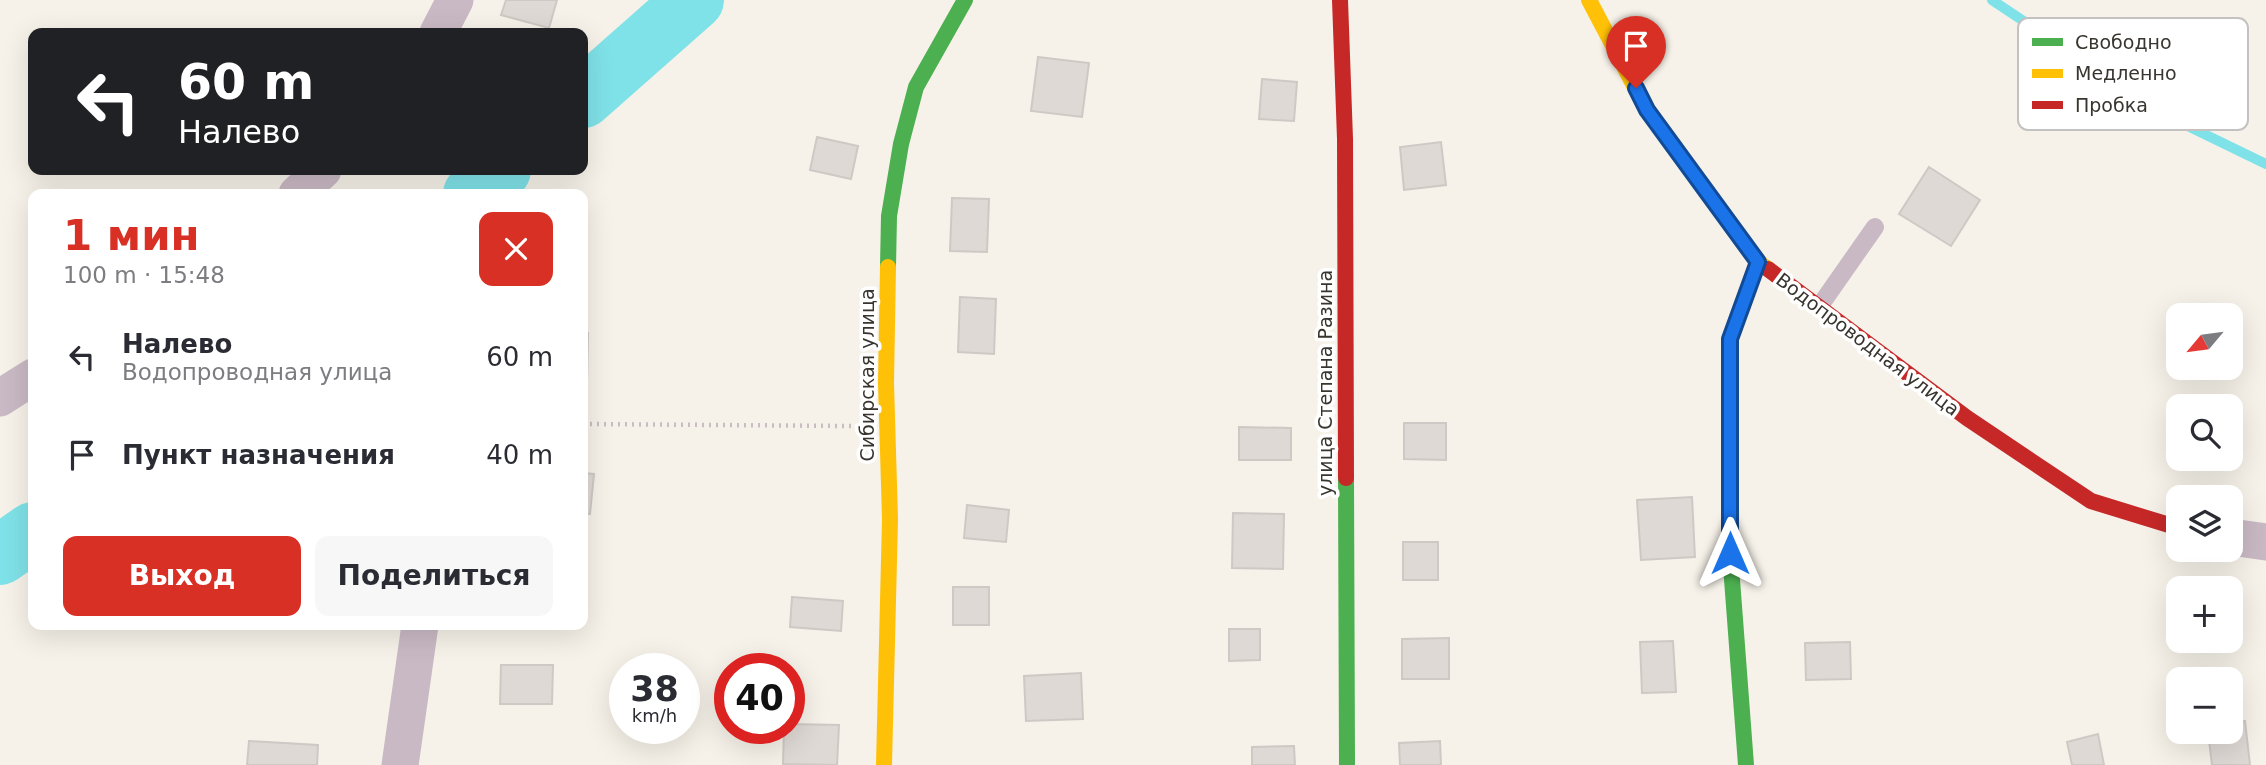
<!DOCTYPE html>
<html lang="ru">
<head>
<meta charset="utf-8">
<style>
	body { margin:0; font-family:"DejaVu Sans",sans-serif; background:#f7f7f7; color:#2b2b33; height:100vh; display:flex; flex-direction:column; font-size:26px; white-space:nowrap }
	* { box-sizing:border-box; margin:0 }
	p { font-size:23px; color:#7c7c81 }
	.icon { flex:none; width:38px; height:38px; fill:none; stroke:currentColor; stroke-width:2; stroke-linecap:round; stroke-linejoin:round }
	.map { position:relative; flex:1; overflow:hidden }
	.side { position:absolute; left:28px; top:189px; width:560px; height:441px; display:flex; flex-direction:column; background:#fff; border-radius:14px; box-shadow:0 7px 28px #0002 }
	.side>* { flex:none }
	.guide { position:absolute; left:28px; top:28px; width:560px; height:147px; border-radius:14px; box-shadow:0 7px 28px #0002; background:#202124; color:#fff; overflow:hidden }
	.needle { width:46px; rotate:241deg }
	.controls { position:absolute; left:2166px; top:303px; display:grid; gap:14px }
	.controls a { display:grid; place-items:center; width:77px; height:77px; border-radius:14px; background:#fff; box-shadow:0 7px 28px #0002; font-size:35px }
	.speed { position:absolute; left:609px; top:653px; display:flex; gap:14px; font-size:35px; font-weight:700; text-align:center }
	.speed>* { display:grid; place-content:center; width:91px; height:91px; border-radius:50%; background:#fff; box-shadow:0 7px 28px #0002; line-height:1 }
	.speed small { font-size:18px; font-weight:400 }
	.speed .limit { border:10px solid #d22; background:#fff; color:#111 }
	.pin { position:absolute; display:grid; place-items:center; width:60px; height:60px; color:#fff; margin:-72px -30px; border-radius:50% 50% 50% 0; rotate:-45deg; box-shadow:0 0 7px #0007 }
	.pin .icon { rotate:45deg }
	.me { position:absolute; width:77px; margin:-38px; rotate:0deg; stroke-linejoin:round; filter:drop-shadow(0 0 5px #0008) }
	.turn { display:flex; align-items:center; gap:24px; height:147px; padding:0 35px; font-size:32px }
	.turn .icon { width:91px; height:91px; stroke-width:2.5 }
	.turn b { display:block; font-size:49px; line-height:60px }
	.round { display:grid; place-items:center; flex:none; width:74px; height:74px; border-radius:14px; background:#f7f7f7 }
	.head { display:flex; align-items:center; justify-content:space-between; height:119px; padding:0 35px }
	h1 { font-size:42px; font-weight:600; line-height:52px; color:#d93025 }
	.action { display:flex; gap:14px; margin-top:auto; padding:14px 35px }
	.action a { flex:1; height:80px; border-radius:14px; background:#d93025; color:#fff; font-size:28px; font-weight:600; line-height:80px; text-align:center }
	.action a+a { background:#f7f7f7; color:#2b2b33 }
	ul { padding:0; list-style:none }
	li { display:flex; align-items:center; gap:21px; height:98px; padding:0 35px }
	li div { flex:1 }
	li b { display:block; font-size:26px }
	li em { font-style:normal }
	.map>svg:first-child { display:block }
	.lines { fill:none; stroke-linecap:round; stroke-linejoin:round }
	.stream { stroke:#7fe2e8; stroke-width:10 }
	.river { stroke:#7fe2e8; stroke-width:60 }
	.building { fill:#dfd9d5; stroke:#cec9c4; stroke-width:2 }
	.path { stroke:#c8bdc2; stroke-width:4.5; stroke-dasharray:2 5; stroke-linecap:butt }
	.lane { stroke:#c9b9c4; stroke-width:18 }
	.street { stroke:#c9b9c4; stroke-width:37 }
	.fast { stroke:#4caf50; stroke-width:16 }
	.slow { stroke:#ffc107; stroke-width:16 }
	.jam { stroke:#c62828; stroke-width:16 }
	.route-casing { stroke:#114b97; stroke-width:18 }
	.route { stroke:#1a73e8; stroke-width:12 }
	.labels { text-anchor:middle; stroke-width:7; stroke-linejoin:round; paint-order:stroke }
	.street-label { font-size:19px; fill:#38352f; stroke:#fff }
	.key { fill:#fff; stroke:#c3c2c1; stroke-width:2 }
	.key-label { font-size:19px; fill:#38352f }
</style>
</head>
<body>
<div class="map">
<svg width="2266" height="765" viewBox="0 0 2266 765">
	<rect width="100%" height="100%" fill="#f6f2e9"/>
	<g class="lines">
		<path class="stream" d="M1992,0L2163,114L2266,164"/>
		<path class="river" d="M583,98L694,0
			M473,194L501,170
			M0,555L33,532"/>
	</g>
	<path class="building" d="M506,0H557L549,28L501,15Z
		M1038,57L1089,63L1082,117L1031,111Z
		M1262,79L1297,82L1294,121L1259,119Z
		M817,137L858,146L851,179L810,170Z
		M1441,142L1446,185L1404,190L1400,147Z
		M1929,167L1980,200L1951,246L1899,214Z
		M952,198L989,199L987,252L950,251Z
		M960,297L996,299L994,354L958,352Z
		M583,333H588L587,385H583Z
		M1404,423H1446V460L1404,459Z
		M1239,427L1291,428V460H1239Z
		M583,473L594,474L590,514H583Z
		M1692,497L1695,557L1641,560L1637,500Z
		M967,505L1009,510L1006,542L964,538Z
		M1233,513L1284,514L1283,569L1232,568Z
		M1403,542H1438V580H1403Z
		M953,587H989V625H953Z
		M792,597L843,601L841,631L790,627Z
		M1229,629H1260V660L1229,661Z
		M1449,638V679H1402V639Z
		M1673,641L1676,692L1642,693L1640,642Z
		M1850,642L1851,679L1806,680L1805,643Z
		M501,665H553L552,704H500Z
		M1081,673L1083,719L1026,721L1024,676Z
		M2245,721L2250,765H2212L2208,732H2231V723Z
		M789,724L839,725L837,765L783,764L784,728H789Z
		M2098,734L2104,765H2072L2067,742Z
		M249,741L318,745L317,765H247Z
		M1440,741L1441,765H1400L1399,743Z
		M1294,746L1295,765H1252V747Z"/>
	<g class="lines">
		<path class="path" d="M583,424L851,426"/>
		<path class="lane" d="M1819,307L1875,227"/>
		<path class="street" d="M438,33L455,0
			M297,194L323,170
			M0,398L33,377
			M2231,537L2266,542
			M400,765L420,625"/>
		<path class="fast" d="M888,267L889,216L901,144L916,87L965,0
			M1346,478L1347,765
			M1746,765L1730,553V339L1758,262"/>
		<path class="slow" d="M1589,0L1647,110L1758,262L1768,269
			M884,765L890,519L886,383L888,267"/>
		<path class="jam" d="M1340,0L1345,139L1346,478
			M1768,269L1967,418L2091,501L2179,528"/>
	</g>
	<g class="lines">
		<defs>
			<path id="route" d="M1636,88L1647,110L1758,262L1730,339V553"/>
		</defs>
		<use href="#route" class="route-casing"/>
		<use href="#route" class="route"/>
	</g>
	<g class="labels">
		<g class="street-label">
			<text transform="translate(1868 344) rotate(37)" y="7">Водопроводная улица</text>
			<text transform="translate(867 375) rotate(-90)" y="7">Сибирская улица</text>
			<text transform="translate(1325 383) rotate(-90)" y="7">улица Степана Разина</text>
		</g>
	</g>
	<rect x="2018" y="18" width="230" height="112" rx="10" class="key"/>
	<rect x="2032" y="38" width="31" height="8" fill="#4caf50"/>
	<rect x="2032" y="69" width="31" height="9" fill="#ffc107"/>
	<rect x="2032" y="101" width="31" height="8" fill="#c62828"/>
	<g class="key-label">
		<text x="2075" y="49">Свободно</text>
		<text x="2075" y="80">Медленно</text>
		<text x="2075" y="112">Пробка</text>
	</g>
</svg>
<div class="controls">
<a><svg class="needle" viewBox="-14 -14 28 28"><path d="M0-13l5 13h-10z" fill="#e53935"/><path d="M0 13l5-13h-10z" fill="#7c7c81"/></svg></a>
<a><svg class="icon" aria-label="search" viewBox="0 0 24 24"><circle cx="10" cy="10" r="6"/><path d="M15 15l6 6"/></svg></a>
<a><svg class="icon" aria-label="layers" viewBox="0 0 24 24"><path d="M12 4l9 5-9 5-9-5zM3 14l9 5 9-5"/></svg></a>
<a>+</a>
<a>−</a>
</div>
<div class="speed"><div>38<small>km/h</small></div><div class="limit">40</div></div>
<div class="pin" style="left:1636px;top:88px;background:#d93025"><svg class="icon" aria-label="arrive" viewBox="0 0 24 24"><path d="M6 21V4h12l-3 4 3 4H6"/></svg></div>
<svg class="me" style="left:1730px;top:553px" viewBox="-20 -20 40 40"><path d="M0-17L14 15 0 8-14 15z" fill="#1a73e8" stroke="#fff" stroke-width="4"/></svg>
<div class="guide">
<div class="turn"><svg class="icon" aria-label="left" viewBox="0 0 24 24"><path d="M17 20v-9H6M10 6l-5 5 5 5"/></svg><div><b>60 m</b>Налево</div></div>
</div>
<section class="side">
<div class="head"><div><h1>1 мин</h1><p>100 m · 15:48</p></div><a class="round" style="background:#d93025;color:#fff"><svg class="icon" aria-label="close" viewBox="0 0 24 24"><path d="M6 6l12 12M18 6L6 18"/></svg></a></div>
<ul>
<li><svg class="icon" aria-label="left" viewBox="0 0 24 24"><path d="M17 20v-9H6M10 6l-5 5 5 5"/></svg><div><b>Налево</b><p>Водопроводная улица</p></div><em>60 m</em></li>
<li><svg class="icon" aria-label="arrive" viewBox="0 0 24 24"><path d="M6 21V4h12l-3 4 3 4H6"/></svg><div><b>Пункт назначения</b></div><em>40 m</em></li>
</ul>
<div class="action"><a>Выход</a><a>Поделиться</a></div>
</section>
</div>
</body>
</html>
